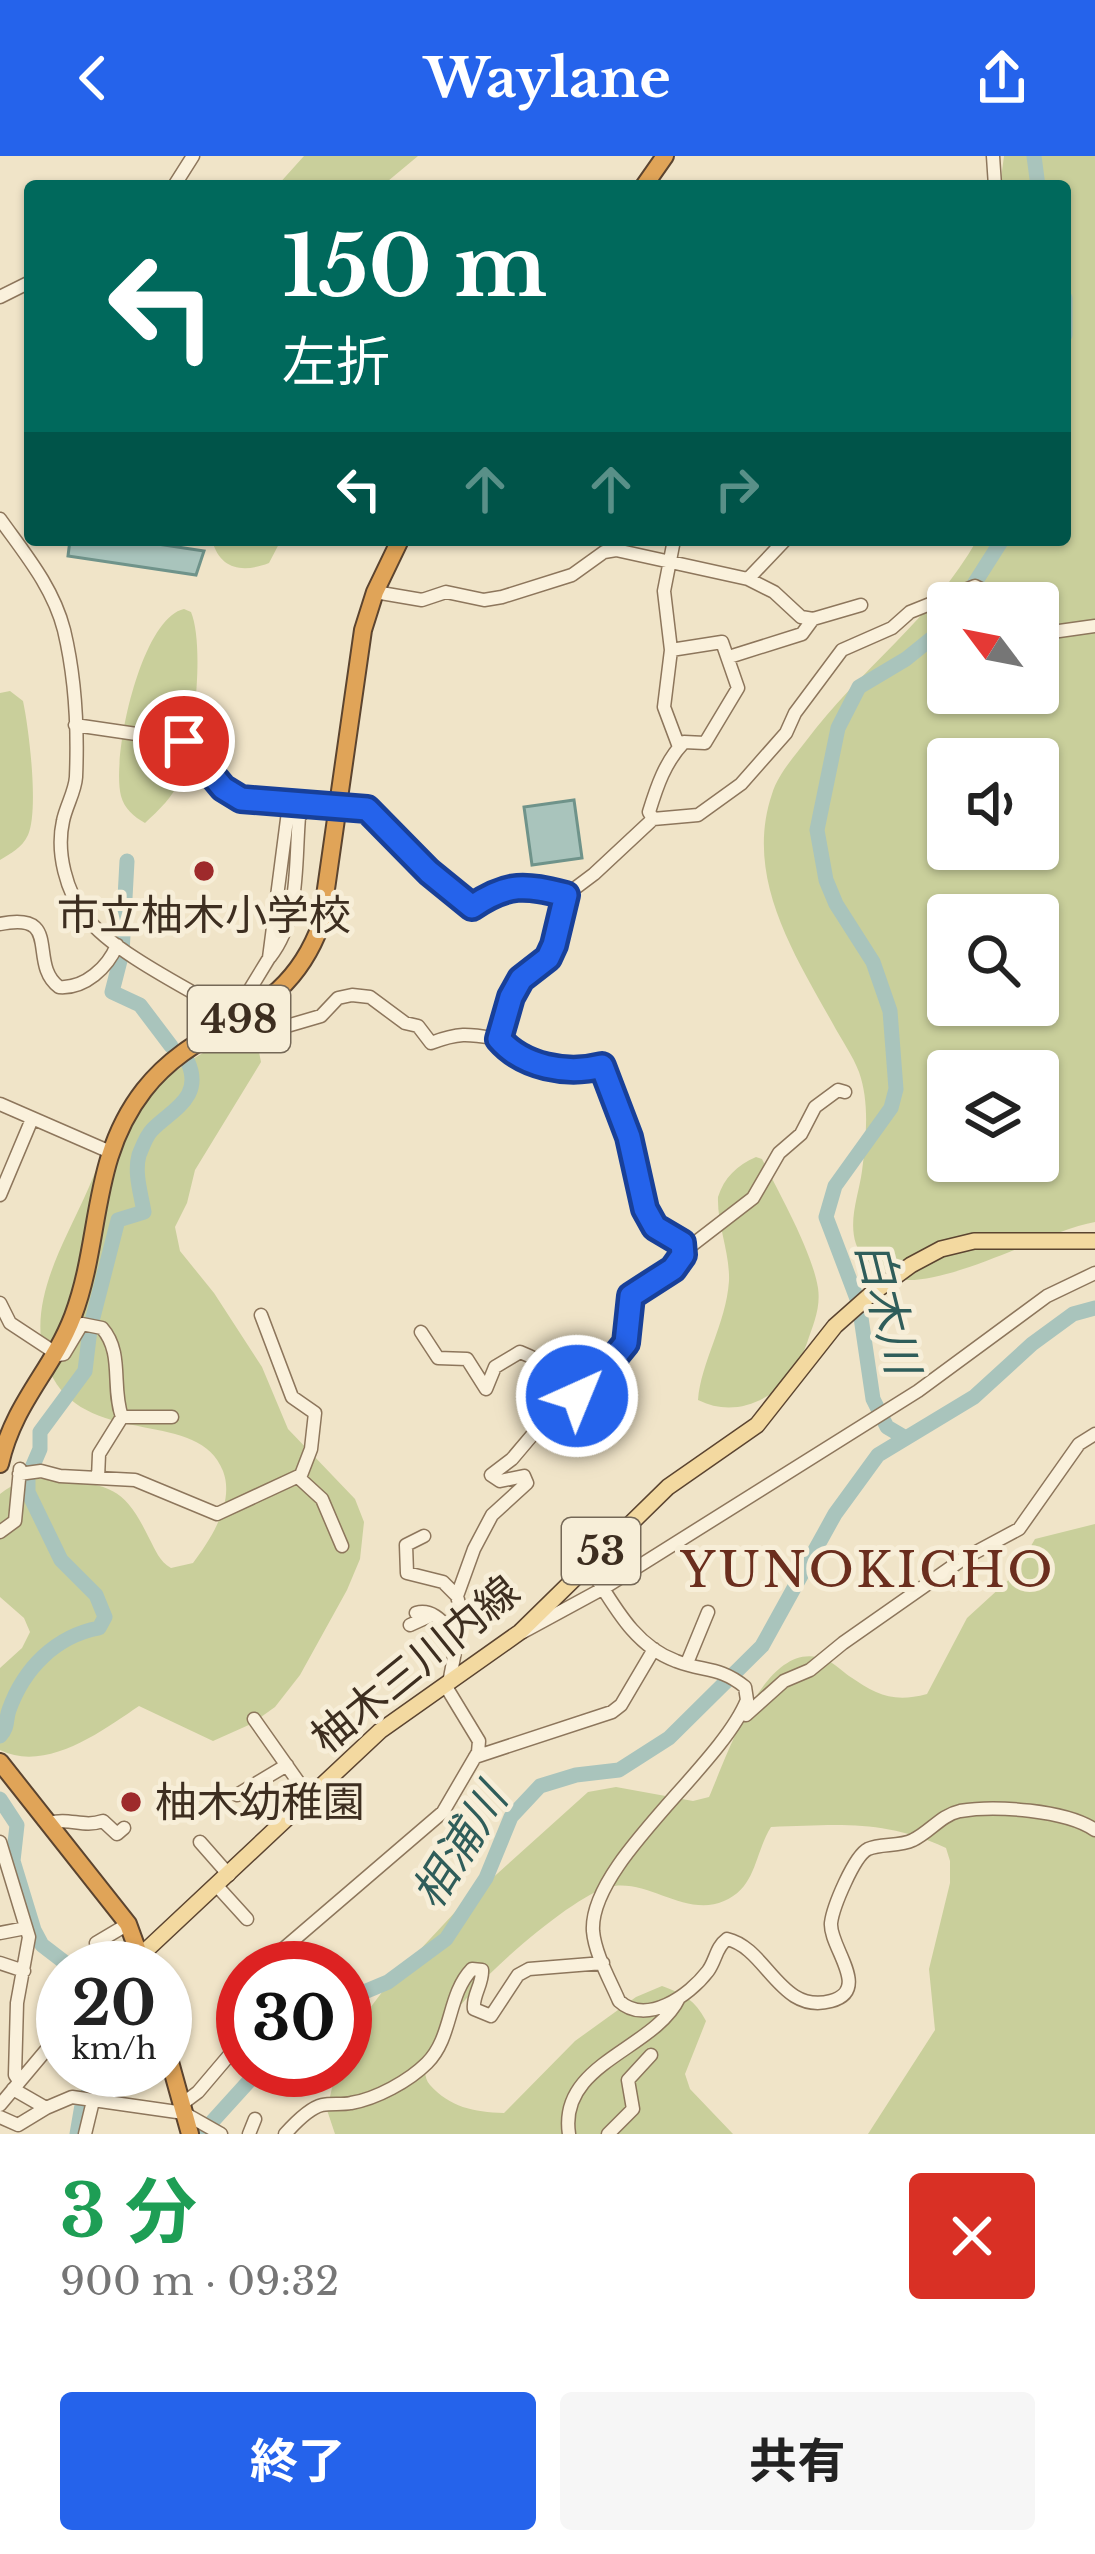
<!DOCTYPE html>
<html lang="ja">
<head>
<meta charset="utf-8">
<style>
	body { margin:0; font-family:"Libre Baskerville","Noto Sans JP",serif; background:#f6f6f6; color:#222; height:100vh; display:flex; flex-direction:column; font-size:45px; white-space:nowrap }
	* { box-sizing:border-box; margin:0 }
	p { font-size:39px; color:#767676 }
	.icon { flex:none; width:66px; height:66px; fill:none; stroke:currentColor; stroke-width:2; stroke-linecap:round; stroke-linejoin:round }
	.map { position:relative; height:1978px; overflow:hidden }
	.side { display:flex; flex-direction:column; background:#fff; flex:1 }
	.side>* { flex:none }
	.guide { position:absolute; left:24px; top:24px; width:1047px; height:366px; border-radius:12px; box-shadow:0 3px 9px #0004; background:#00695c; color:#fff; overflow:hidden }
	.needle { width:78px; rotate:302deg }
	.controls { position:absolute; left:927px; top:426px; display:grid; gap:24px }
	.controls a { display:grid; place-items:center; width:132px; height:132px; border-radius:12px; background:#fff; box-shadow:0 3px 9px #0004; font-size:60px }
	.speed { position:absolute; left:36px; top:1785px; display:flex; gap:24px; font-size:60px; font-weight:700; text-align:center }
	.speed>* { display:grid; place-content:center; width:156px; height:156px; border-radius:50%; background:#fff; box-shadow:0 3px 9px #0004; line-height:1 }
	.speed small { font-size:30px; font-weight:400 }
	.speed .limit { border:18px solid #d22; background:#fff; color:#111 }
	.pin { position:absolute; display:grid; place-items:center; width:102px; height:102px; color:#fff; margin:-51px; border:6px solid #fff; border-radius:50%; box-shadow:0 3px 12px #0007 }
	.me { position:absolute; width:132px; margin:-66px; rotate:44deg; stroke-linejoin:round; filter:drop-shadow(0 0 9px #0008) }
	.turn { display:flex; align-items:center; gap:42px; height:252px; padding:0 60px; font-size:54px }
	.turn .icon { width:156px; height:156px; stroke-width:2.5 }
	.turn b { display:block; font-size:84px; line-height:102px }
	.lanes { display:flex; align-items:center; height:114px; padding:0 60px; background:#0003; justify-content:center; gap:60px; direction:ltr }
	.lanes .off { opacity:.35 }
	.round { display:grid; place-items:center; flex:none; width:126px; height:126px; border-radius:12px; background:#f6f6f6 }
	.summary { display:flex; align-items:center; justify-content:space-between; height:204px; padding:0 60px }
	h1 { font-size:72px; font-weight:700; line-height:90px; color:#1e9e55 }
	.cta { display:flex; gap:24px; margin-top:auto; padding:24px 60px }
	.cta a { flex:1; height:138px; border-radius:12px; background:#2563eb; color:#fff; font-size:48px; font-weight:700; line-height:138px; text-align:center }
	.cta a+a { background:#f6f6f6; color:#222 }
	header { display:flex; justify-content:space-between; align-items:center; height:156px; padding:0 60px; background:#2563eb; color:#fff; font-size:54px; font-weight:700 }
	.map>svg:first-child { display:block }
	.green { fill:#c9cf9b; fill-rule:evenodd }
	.water { fill:#a9c4bc; stroke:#6f938a; stroke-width:3 }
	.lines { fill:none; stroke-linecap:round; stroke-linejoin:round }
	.river { stroke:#a9c4bc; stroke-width:15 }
	.minor-casing { stroke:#8d765c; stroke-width:15 }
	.major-casing { stroke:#5b4430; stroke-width:18 }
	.highway-casing { stroke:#5b4430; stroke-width:20 }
	.minor { stroke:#faf1dc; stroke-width:12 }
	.major { stroke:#f3d9a0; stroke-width:15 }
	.highway { stroke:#e0a458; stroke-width:16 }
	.route-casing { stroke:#184099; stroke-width:30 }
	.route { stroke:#2563eb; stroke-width:21 }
	.poi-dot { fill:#9e2a2b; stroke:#f7eed8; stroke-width:4.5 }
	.labels { text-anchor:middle; stroke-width:10; stroke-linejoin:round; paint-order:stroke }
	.shield { fill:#f7eed8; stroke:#756857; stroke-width:3 }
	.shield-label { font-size:39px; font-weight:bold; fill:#3d2e20 }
	.poi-label { font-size:42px; fill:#3d2e20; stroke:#f7eed8 }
	.street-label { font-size:42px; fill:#3d2e20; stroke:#f7eed8 }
	.water-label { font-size:45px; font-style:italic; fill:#2f5d5a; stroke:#f7eed8 }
	.quarter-label { font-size:48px; letter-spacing:3px; fill:#6b2e1e; stroke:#f7eed8 }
</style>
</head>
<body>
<header><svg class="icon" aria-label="back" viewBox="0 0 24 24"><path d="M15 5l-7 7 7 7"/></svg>Waylane<svg class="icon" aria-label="share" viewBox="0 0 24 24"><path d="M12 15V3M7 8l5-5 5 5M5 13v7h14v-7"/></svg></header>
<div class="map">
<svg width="1095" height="1978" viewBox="0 0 1095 1978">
	<rect width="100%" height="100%" fill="#f0e4c8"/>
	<path class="green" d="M304,0H418L382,30H277Z
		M1004,0H1095V1066C1042,1075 932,1141 887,1120C876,1114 860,1100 856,1088C848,1064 859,1038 862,1015C866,984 870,947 859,916C853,900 841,883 833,868C794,798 744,721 772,638C778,618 794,601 806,585C859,514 933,462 977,384H1065V30H1000ZM948,447H1038V537H948ZM948,603H1038V693H948ZM948,759H1038V849H948ZM948,915H1038V1005H948Z
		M212,384H281L269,407C243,417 220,414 212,384Z
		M184,453L191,456C205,490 194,588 180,623C173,641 159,654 145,667C134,661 124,652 121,640C111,601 141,462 184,453Z
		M10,535L23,545C29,573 39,654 28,679C22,692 11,697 0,704V537Z
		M232,885L259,896L261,906L195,1014L187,1047L175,1071L180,1095L214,1137L262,1211L288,1273L355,1343L364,1366L360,1403L347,1434L300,1519L275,1551L251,1568L213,1585L139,1550C102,1575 46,1617 0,1594V1512L22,1492L30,1476L24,1462L0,1441V1338C20,1322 37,1321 62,1324C114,1329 126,1335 149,1382C156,1395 159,1405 171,1412L193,1407C211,1383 235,1346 223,1315C200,1253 91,1291 53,1222C20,1160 59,1097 85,1040C95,1019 103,992 117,974C145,939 188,897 232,885Z
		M756,1001L762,1003C779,1037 812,1095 818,1132C821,1152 813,1169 807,1187C799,1209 788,1226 769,1239C747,1253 722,1256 698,1244C701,1206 726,1168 729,1125C730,1096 717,1069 718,1041C724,1022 737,1009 756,1001Z
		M1095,1368V1978H868L935,1874L929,1813L950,1727V1705L946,1692C883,1663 838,1669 771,1671C754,1698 757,1731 724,1745C685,1762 647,1721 608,1731C566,1741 394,1887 430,1929C450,1951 473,1956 504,1957L575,1885L636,1841L662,1830C684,1838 695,1844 706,1865L685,1918L690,1933L733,1978H335L327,1954L336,1914H345V1893L351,1877L389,1827L457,1754L588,1636L616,1631L693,1645L709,1641C727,1601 766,1477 826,1504C834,1507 842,1515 849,1520C877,1539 893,1547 927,1538L967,1462L1014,1419L1035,1383Z"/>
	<path class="water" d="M70,384H131L204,395L196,419L68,400Z
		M574,644L582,702L532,709L524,651Z"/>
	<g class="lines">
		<path class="river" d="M1034,0L1038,30
			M1065,142V179
			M962,447L1002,384
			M127,705L122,797L112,836L140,849L171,890
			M904,1281L887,1271L873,1243L859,1148L826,1061L835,1030L891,952L896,933L890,855L873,806L836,748L826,724L817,674L838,572L859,531L906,503L948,469
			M0,1580C9,1570 5,1565 9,1554C24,1512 56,1480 99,1472L105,1461L96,1439L61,1404L28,1336V1321L40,1293V1276L85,1215L90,1173L118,1064L144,1056C141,1038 134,1017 139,999C142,992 146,980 152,974C171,954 205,942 187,904
			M0,1643L17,1669L13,1705L34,1774L42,1789L72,1812
			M345,1844L388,1826L446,1783L486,1722L511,1661L540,1630L576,1619L619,1614L669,1582L762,1490L835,1358L878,1299L974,1241L1032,1188L1073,1158L1095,1152
			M77,1978L82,1949L100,1914
			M201,1978L259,1914"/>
		<defs>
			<path id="minor" d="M993,0L995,30
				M174,30L193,0
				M0,141L30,126
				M0,363C25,398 53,431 64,474C75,520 78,573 76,621C75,636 66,650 63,665C56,696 66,736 86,761C114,798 197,837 239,863L241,848L269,802L289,648
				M674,384L664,435L671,494L664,551L679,591
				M748,423L785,384
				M375,436L422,444L446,436L484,444L502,441L572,419L604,396L616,394L748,423L774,436L801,461L813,463L861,449
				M1038,478L1095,470
				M729,501L802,478L813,463
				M75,569L184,585L223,632L241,643L367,653L429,715L472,751C509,726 524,729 566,739
				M653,663L649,656C657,630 665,606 684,586L705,587L738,532L722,486L671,494
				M0,768C64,755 27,807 59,831C85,833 108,811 117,789
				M270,801C300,763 295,708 299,661L310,650
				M258,852L280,872L321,860L338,842L352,839L370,841L405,867L418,870L431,887C460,876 468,878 499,883C523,911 567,919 602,910L629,981L645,1053L655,1071L682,1087L683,1099L673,1113L631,1140L626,1187L613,1204L592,1229L545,1264L512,1303L491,1319L500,1325L524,1320L527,1327L492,1359L474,1393L457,1440L462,1459L449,1527
				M499,883L511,841L521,823L548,802L554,789L566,739L594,718L653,663L698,659L741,628L786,577L795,557L842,494L892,472L910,456L975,430L987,436L988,447
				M0,948L108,995
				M0,1039L32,963
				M683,1096L753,1042L779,997L801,978L815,951L838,934L845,936
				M0,1147L10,1167L54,1196
				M421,1176L438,1202L467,1203L486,1233L495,1211L520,1196C545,1206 561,1218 577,1240
				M52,1200L64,1198L82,1168L102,1172C124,1197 111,1231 122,1261
				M19,1318L41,1315L60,1320L135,1324L217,1358L301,1319L311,1293L315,1257L292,1241L261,1159
				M298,1321L322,1343L342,1390
				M98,1322L99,1298L122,1261H172
				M0,1376L15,1365L20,1313
				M424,1380L406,1389L407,1417L443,1426L457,1440
				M588,1409C612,1445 632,1489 676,1505C704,1516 719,1510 745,1531L747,1544C721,1610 589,1707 593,1775C595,1798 610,1824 619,1845C646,1870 689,1840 708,1815C716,1804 716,1791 727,1783C767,1792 780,1859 831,1845C872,1834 829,1791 831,1767C833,1751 854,1700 868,1693C881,1687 899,1691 913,1684C930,1676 941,1659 960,1655C995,1649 1066,1654 1095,1674
				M416,1457C434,1452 445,1469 457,1481
				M410,1469L432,1459
				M523,1476L604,1432L918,1235L1047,1140L1095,1117
				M687,1507L708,1456
				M746,1559L784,1525L810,1514L843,1487L963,1403L1019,1373L1079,1288L1095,1278
				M254,1563L309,1641
				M475,1601L612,1556L621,1549L654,1493
				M237,1639L287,1609
				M49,1667C69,1661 83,1672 103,1665L117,1678L124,1672
				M0,1686L29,1781L17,1847L15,1919L19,1925
				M200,1686L229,1719
				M217,1730L247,1763
				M0,1777L26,1772
				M96,1787L128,1768
				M0,1807L24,1815
				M261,1812L443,1656L478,1596L479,1585L445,1529
				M13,1933L46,1952L72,1941L184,1957L221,1978
				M182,1948L198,1936L243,1883
				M0,1949L63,1874
				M0,1961L18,1969L46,1952
				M85,1978L93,1945
				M249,1978L255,1963
				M285,1978C294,1968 309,1952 322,1949C331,1947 342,1949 351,1947C376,1943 409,1925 427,1907C453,1881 447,1839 472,1813L482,1814C483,1828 472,1840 474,1853L491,1860L518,1819L529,1813L603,1807
				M569,1978C558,1907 654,1894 679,1842
				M608,1978L633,1953L628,1924L651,1899"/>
			<path id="major" d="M140,1800L380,1575L520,1476L668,1331L757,1269L835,1170L870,1139L911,1109L941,1093L974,1085H1095"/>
			<path id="highway" d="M644,30L665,0
				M0,1308C14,1246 52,1215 73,1160C102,1083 90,1003 144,934C202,860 284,870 321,768L363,474L375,436L400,384
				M0,1606L128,1768L144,1812
				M165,1888L190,1978"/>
		</defs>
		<use href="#minor" class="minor-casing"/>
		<use href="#major" class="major-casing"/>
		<use href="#highway" class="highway-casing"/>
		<use href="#minor" class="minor"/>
		<use href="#major" class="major"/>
		<use href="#highway" class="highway"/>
	</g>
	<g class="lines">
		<defs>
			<path id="route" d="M184,585L223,632L241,643L367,653L429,716L472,751C509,726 525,729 566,739L554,789L548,802L521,823L511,841L499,883C523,911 567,919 602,910L629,981L645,1053L655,1071L682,1087L683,1099L673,1113L631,1140L626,1187L592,1229L577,1240"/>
		</defs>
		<use href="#route" class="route-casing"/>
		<use href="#route" class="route"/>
	</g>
	<g class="poi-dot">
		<circle cx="204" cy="715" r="12"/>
		<circle cx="131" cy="1646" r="12"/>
	</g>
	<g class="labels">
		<g class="shield">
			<rect x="188" y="830" width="102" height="66" rx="9"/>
			<rect x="562" y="1362" width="78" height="66" rx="9"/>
		</g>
		<g class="shield-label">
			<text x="239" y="877">498</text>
			<text x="601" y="1409">53</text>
		</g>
		<g class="poi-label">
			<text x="204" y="774">市立柚木小学校</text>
			<text x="155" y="1661" text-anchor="start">柚木幼稚園</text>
		</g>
		<g class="street-label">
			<text transform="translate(415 1508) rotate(-39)" y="15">柚木三川内線</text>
		</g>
		<g class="water-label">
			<text transform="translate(888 1151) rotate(76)" y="16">白木川</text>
			<text transform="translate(459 1690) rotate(-58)" y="16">相浦川</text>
		</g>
		<g class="quarter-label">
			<text x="868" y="1431">YUNOKICHO</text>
		</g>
	</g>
</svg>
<div class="controls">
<a><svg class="needle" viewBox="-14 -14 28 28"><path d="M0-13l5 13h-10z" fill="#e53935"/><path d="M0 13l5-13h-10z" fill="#767676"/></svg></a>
<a><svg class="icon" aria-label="sound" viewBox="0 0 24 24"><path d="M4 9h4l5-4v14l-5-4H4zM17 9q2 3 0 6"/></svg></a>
<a><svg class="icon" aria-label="search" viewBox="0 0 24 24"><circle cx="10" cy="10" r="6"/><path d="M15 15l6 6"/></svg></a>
<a><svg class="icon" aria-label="layers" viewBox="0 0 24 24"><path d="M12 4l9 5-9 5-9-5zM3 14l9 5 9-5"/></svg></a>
</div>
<div class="speed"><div>20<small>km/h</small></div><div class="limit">30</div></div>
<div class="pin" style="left:184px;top:585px;background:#d93025"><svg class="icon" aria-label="arrive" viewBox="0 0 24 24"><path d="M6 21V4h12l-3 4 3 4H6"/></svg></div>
<svg class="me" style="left:577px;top:1240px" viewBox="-20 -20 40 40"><circle r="17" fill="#2563eb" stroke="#fff" stroke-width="3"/><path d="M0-11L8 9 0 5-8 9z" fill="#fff"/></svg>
<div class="guide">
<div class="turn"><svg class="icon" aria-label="left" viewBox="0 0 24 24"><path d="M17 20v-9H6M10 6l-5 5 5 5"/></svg><div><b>150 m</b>左折</div></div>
<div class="lanes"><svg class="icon" aria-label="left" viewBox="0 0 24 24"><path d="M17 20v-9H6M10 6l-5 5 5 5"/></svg><svg class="icon off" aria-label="ahead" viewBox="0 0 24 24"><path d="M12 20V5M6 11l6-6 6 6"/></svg><svg class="icon off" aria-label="ahead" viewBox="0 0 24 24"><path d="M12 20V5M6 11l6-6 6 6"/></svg><svg class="icon off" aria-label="right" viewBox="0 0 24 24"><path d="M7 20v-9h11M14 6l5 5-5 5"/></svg></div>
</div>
</div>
<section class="side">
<div class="summary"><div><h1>3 分</h1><p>900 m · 09:32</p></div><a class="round" style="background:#d93025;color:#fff"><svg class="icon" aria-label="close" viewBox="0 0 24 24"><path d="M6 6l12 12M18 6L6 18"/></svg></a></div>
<div class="cta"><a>終了</a><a>共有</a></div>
</section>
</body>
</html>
